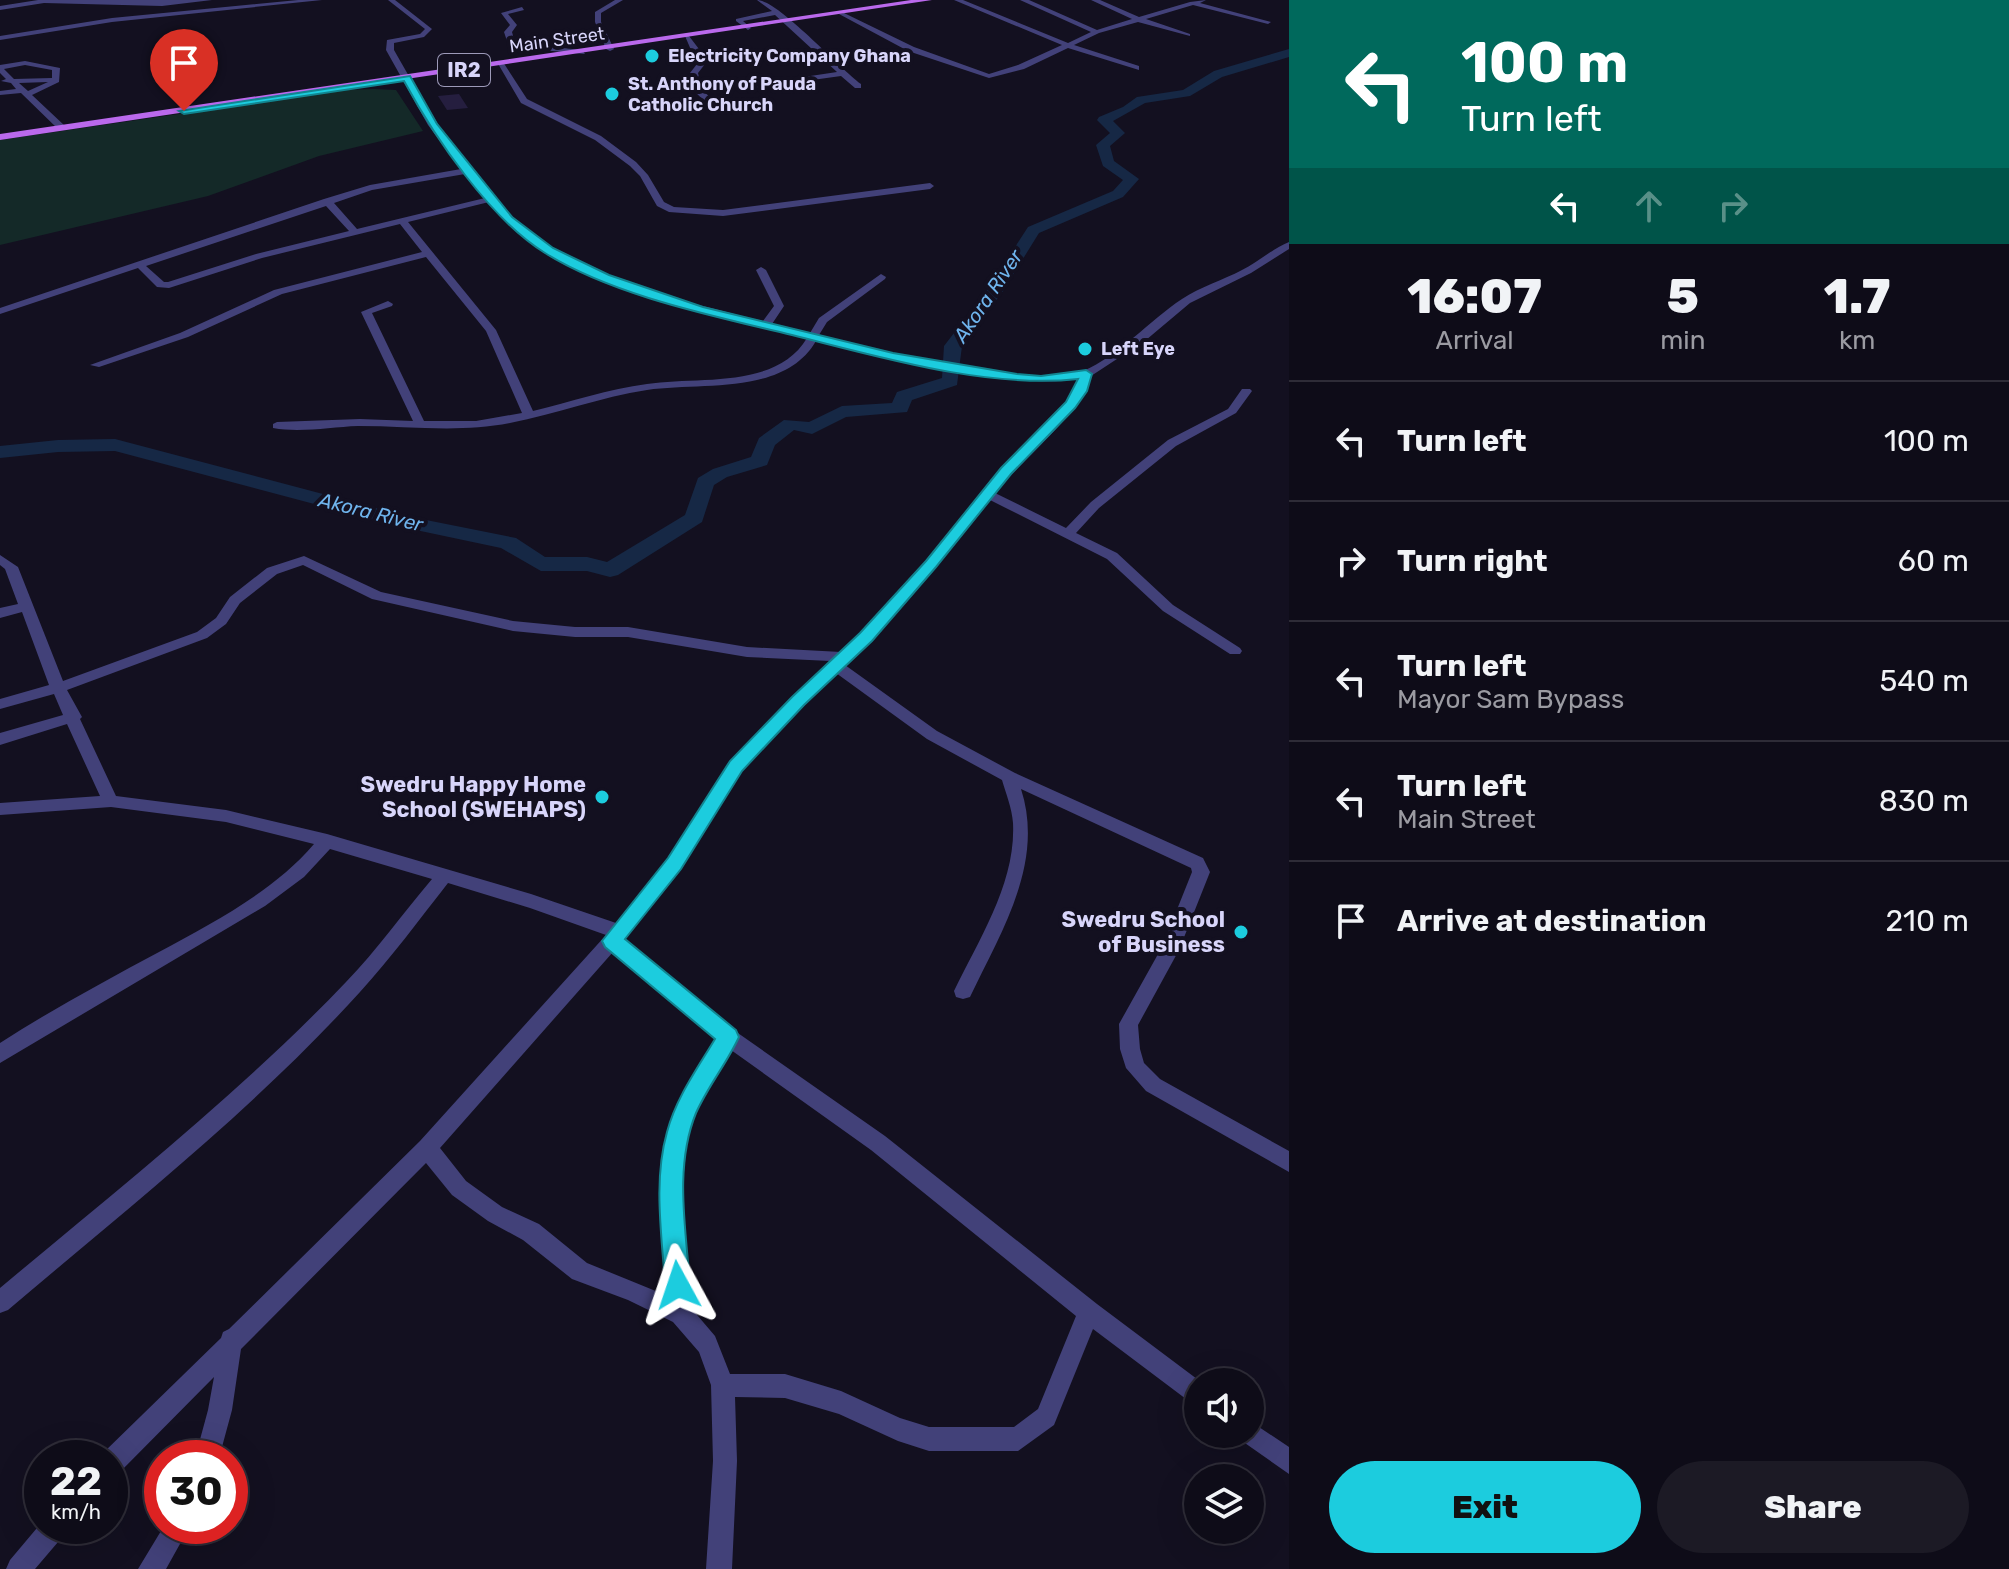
<!DOCTYPE html>
<html lang="en">
<head>
<meta charset="utf-8">
<style>
	body { margin:0; font-family:Rubik,sans-serif; background:#1c1a25; color:#f1f3f6; height:100vh; display:flex; flex-direction:column; font-size:30px; white-space:nowrap }
	* { box-sizing:border-box; margin:0 }
	p { font-size:26px; color:#9b9ba2 }
	.icon { flex:none; width:44px; height:44px; fill:none; stroke:currentColor; stroke-width:2; stroke-linecap:round; stroke-linejoin:round }
	.map { position:relative; flex:1; overflow:hidden }
	.details { display:flex; flex-direction:column; background:#0e0c18; width:720px }
	.details>* { flex:none }
	.top-card { background:#00695c; color:#fff; overflow:hidden }
	.tools { position:absolute; left:1184px; top:1368px; display:grid; gap:16px }
	.tools a { display:grid; place-items:center; width:80px; height:80px; border-radius:50%; background:#0e0c18; box-shadow:0 8px 32px #0002,0 0 0 2px #2e2c37; font-size:40px }
	.speed { position:absolute; left:24px; top:1440px; display:flex; gap:16px; font-size:40px; font-weight:700; text-align:center }
	.speed>* { display:grid; place-content:center; width:104px; height:104px; border-radius:50%; background:#0e0c18; box-shadow:0 8px 32px #0002,0 0 0 2px #2e2c37; line-height:1 }
	.speed small { font-size:20px; font-weight:400 }
	.speed .limit { border:12px solid #d22; background:#fff; color:#111 }
	.pin { position:absolute; display:grid; place-items:center; width:68px; height:68px; color:#fff; margin:-82px -34px; border-radius:50% 50% 50% 0; rotate:-45deg; box-shadow:0 0 8px #0007 }
	.pin .icon { rotate:45deg }
	.me { position:absolute; width:88px; margin:-44px; rotate:355deg; stroke-linejoin:round; filter:drop-shadow(0 0 6px #0008) }
	.turn { display:flex; align-items:center; gap:28px; height:168px; padding:0 40px; font-size:36px }
	.turn .icon { width:104px; height:104px; stroke-width:2.5 }
	.turn b { display:block; font-size:56px; line-height:68px }
	.lanes { display:flex; align-items:center; height:76px; padding:0 40px; background:#0003; justify-content:center; gap:40px; direction:ltr }
	.lanes .off { opacity:.35 }
	.eta { display:flex; justify-content:space-evenly; align-items:center; height:136px; text-align:center }
	.eta b { font-size:48px; font-weight:800; line-height:56px }
	.cta { display:flex; gap:16px; margin-top:auto; padding:16px 40px }
	.cta a { flex:1; height:92px; border-radius:48px; background:#1cccde; color:#111; font-size:32px; font-weight:800; line-height:92px; text-align:center }
	.cta a+a { background:#1c1a25; color:#f1f3f6 }
	ul { padding:0; list-style:none }
	li { display:flex; align-items:center; gap:24px; height:120px; padding:0 40px; border-top:2px solid #2e2c37 }
	li div { flex:1 }
	li b { display:block; font-size:30px }
	li em { font-style:normal }
	main { display:flex; flex:1; min-height:0 }
	.map>svg:first-child { display:block }
	.green { fill:#142928 }
	.lines { fill:none; stroke-linecap:round; stroke-linejoin:round }
	.river { fill:#162845; fill-rule:evenodd }
	.building { fill:#251e3f }
	.street { fill:#424179; fill-rule:evenodd }
	.primary { fill:#ba69ec; fill-rule:evenodd }
	.route { fill:#1cccde; stroke:#128590; stroke-width:2 }
	.poi-dot { fill:#1cccde; stroke:#131020; stroke-width:3 }
	.labels { text-anchor:middle; stroke-width:8; stroke-linejoin:round; paint-order:stroke }
	.far-street-label { font-size:18px; fill:#d8d5fa; stroke:#131020 }
	.far-poi-label { font-size:18px; font-weight:bold; fill:#d8d5fa; stroke:#131020; text-anchor:start }
	.shield { fill:#131020; stroke:#9d9ab9; stroke-width:2 }
	.shield-label { font-size:20px; font-weight:bold; fill:#d8d5fa }
	.far-water-label { font-size:20px; font-style:italic; fill:#6fb4ed; stroke:#131020 }
	.poi-label { font-size:22px; font-weight:bold; fill:#d8d5fa; stroke:#131020; text-anchor:end }
</style>
</head>
<body>
<main>
<div class="map">
<svg width="1289" height="1569" viewBox="0 0 1289 1569">
	<rect width="100%" height="100%" fill="#131020"/>
	<path class="green" d="M374,89L396,90L423,131L319,156L208,196L0,245V140L344,90Z"/>
	<g class="lines">
		<path class="river" d="M1289,49V57L1222,77L1190,96L1145,103L1113,121L1125,133L1110,146L1114,161L1139,179L1123,197L1039,233L1003,291L962,346L957,385L912,400L907,412L846,417L812,434L794,430L775,445L767,465L727,477L714,485L702,522L618,575L610,577L587,571H541L501,548L397,526L115,451L58,452L0,458V446L58,440L115,439L406,516L516,538L545,557H587L607,562L685,515L698,478L713,469L751,457L759,438L784,420L809,422L842,406L892,403L897,392L942,378L944,346L988,289L1028,227L1113,191L1123,180L1103,166L1096,145L1110,133L1097,120L1099,117L1123,107L1137,97L1183,90L1214,71Z"/>
	</g>
	<path class="building" d="M459,94L468,108L447,110L438,96Z"/>
	<g class="lines">
		<path class="street" d="M38,0H212L162,6L44,3L0,10V6Z
			M298,0H322L112,22L0,40V36L112,18Z
			M388,0H395L432,29L424,37L394,43V50C435,122 480,201 552,247C609,284 697,305 763,321L774,306L756,270L761,267L766,270L784,306L772,324L810,333L819,318L881,274L886,277L885,279L827,322L819,335C872,348 1038,390 1083,371C1119,356 1150,320 1182,299C1200,287 1223,280 1242,270C1258,262 1272,249 1289,242V249L1251,273L1190,303L1146,340L1091,376C1080,415 1022,459 995,493L1066,528L1091,502L1168,440L1228,409L1242,389H1250L1252,391L1236,413L1176,446L1099,508L1076,533L1117,553L1173,605L1240,648L1242,651L1240,654H1230L1163,611L1107,559L990,500C944,557 898,615 845,665L937,731L1015,773L1203,858L1210,872L1179,950L1138,1025L1140,1049L1144,1063L1160,1079L1289,1151V1172L1146,1091L1126,1068L1120,1049L1119,1024L1162,947L1192,872L1191,868L1021,789C1045,863 1001,932 970,997L963,999L956,997L954,991C979,939 1016,883 1013,823C1012,808 1006,794 1002,780L927,739L836,673L742,770L681,868L624,940L735,1031L885,1136L1097,1304L1201,1382H1198V1406L1190,1402L1093,1329L1054,1425L1018,1451H929L898,1441L839,1414L785,1398L735,1397L737,1461L732,1569H706L713,1461L711,1385L699,1352L673,1322L628,1300L572,1279L523,1240L488,1221L452,1195L426,1163L241,1349L232,1410L219,1458H195L208,1410L214,1377L119,1473L110,1476V1458H100L101,1455L221,1338L223,1332L229,1329L420,1141L606,935L530,908L448,883C419,920 391,958 360,992C254,1109 128,1208 8,1310L0,1313V1288C118,1189 240,1093 346,982C377,950 403,913 432,879L330,849L304,877L265,906L0,1063V1043C51,1010 105,981 159,952C214,922 273,892 314,844L226,822L111,807L0,815V803L100,796L67,724L0,745V733L63,715L54,694L0,709V699L49,685L22,612L0,618V608L18,604L5,569L0,565V555L18,567L63,681L197,632L216,618L230,597L267,568L304,556L381,592L513,621L575,627H628L747,647L841,652C900,597 948,532 999,471C1023,444 1069,413 1079,379C1039,385 1001,378 962,371C913,363 865,352 816,341C784,396 702,382 647,390C601,397 556,414 510,423C459,433 410,426 358,426C331,427 300,433 273,428V424L277,422L360,419L413,421L361,312L388,301L393,304L392,306L372,313L424,421H476L522,413L486,331L426,257L282,294L188,337L99,367L90,365L180,333L274,290L422,252L400,224L262,258L169,288L157,287L138,268L0,314V308L324,199L370,185L461,169L428,125L386,50L387,40L420,34L425,29ZM465,174L485,198L357,229L334,203L372,190ZM489,202C565,289 700,312 807,338C776,390 698,376 647,384C609,389 570,402 533,411L496,330L408,222ZM326,206L349,231L256,254L168,282H164L146,266ZM303,565L372,599L513,631L575,637H628L747,657L830,661L730,762L669,858L616,923L531,894L327,834L226,810L116,796L80,719L82,717L67,690L207,638L226,624L240,603L277,574ZM613,952L716,1039C699,1067 680,1095 670,1128C654,1181 662,1242 668,1296L587,1263L539,1224L502,1207L466,1181L440,1148ZM731,1050L871,1150L1076,1316L1038,1409L1014,1427H929L900,1418L841,1391L785,1374H730L715,1336L692,1309L682,1208L685,1154L690,1129L699,1104Z
			M615,0H623L601,13V22L614,49L610,51L606,49L595,22V12Z
			M757,0C778,0 838,67 861,84V88H855L841,76L748,89L751,85L837,72L775,15L743,21L751,28L748,30L736,21V19L772,11Z
			M954,0H963L1068,43L1091,32L1020,0H1029L1097,30L1132,19L1091,0H1100L1139,17L1190,2L1206,0L1200,3L1271,22L1268,24L1193,5L1146,19L1190,34V36L1138,22L1099,33L1074,45L1139,66V70L1068,48L1024,69L989,78L908,51L839,14L844,13L914,47L989,74L1018,65L1062,45Z
			M522,7L524,10L508,14L517,25L512,32L515,43L582,50L585,54L509,47L504,32L510,25L501,13Z
			M685,36H689L702,53L705,64L698,73L702,90L721,107V111H715L694,91L690,73L697,64Z
			M25,61L60,68L59,82L32,95L65,126V130H59L21,93L0,95V91L16,89L11,83L1,81L6,79L0,73V65ZM25,65L52,70V78L14,79L4,69ZM48,82L28,91L19,83Z
			M497,62H503L527,99L601,136L636,162L648,175L664,202L674,207L723,210L930,183L934,186L930,189L723,216L669,212L657,206L640,176L630,166L595,140L521,103Z
			M1250,1421L1289,1447V1474L1242,1441L1239,1434H1250Z
			M42,1522V1526H67L64,1535L35,1569H6L10,1560Z
			M164,1526H190L166,1569H138Z"/>
		<path class="primary" d="M911,0H932L0,140V134Z"/>
	</g>
	<path class="route" d="M410,76L437,124L512,217L553,248L609,275L703,307L893,353L1017,374L1041,376L1086,370L1092,374L1087,391L1075,408L1011,474L936,567L872,641L804,705L742,771L681,869L625,939L736,1030L739,1037C727,1063 708,1086 696,1113C674,1167 686,1229 690,1285L687,1294L678,1298L669,1294L665,1285C662,1235 653,1182 667,1132C676,1098 697,1069 715,1039L605,947L602,941L668,858L730,761L792,697L860,633L926,561L1001,468L1066,402L1078,379C988,389 880,357 792,335C714,316 614,296 545,253C489,218 435,138 404,81L184,114L179,111Z"/>
	<g class="poi-dot">
		<circle cx="652" cy="56" r="8"/>
		<circle cx="612" cy="94" r="8"/>
		<circle cx="1085" cy="349" r="8"/>
		<circle cx="602" cy="797" r="8"/>
		<circle cx="1241" cy="932" r="8"/>
	</g>
	<g class="labels">
		<g class="far-street-label">
			<text transform="translate(557 40) rotate(-8)" y="6">Main Street</text>
		</g>
		<g class="far-poi-label">
			<text x="668" y="62">Electricity Company Ghana</text>
			<text x="628" y="90">St. Anthony of Pauda<tspan x="628" dy="21">Catholic Church</tspan></text>
			<text x="1101" y="355">Left Eye</text>
		</g>
		<rect class="shield" x="438" y="54" width="52" height="32" rx="6"/>
		<g class="shield-label">
			<text x="464" y="77">IR2</text>
		</g>
		<g class="far-water-label">
			<text transform="translate(988 296) rotate(-56)" y="7">Akora River</text>
			<text transform="translate(371 512) rotate(14)" y="7">Akora River</text>
		</g>
		<g class="poi-label">
			<text x="586" y="792">Swedru Happy Home<tspan x="586" dy="25">School (SWEHAPS)</tspan></text>
			<text x="1225" y="927">Swedru School<tspan x="1225" dy="25">of Business</tspan></text>
		</g>
	</g>
</svg>
<div class="tools">
<a><svg class="icon" aria-label="sound" viewBox="0 0 24 24"><path d="M4 9h4l5-4v14l-5-4H4zM17 9q2 3 0 6"/></svg></a>
<a><svg class="icon" aria-label="layers" viewBox="0 0 24 24"><path d="M12 4l9 5-9 5-9-5zM3 14l9 5 9-5"/></svg></a>
</div>
<div class="speed"><div>22<small>km/h</small></div><div class="limit">30</div></div>
<div class="pin" style="left:184px;top:111px;background:#d93025"><svg class="icon" aria-label="arrive" viewBox="0 0 24 24"><path d="M6 21V4h12l-3 4 3 4H6"/></svg></div>
<svg class="me" style="left:678px;top:1285px" viewBox="-20 -20 40 40"><path d="M0-17L14 15 0 8-14 15z" fill="#1cccde" stroke="#fff" stroke-width="4"/></svg>
</div>
<section class="details">
<div class="top-card">
<div class="turn"><svg class="icon" aria-label="left" viewBox="0 0 24 24"><path d="M17 20v-9H6M10 6l-5 5 5 5"/></svg><div><b>100 m</b>Turn left</div></div>
<div class="lanes"><svg class="icon" aria-label="left" viewBox="0 0 24 24"><path d="M17 20v-9H6M10 6l-5 5 5 5"/></svg><svg class="icon off" aria-label="ahead" viewBox="0 0 24 24"><path d="M12 20V5M6 11l6-6 6 6"/></svg><svg class="icon off" aria-label="right" viewBox="0 0 24 24"><path d="M7 20v-9h11M14 6l5 5-5 5"/></svg></div>
</div>
<div class="eta">
<div><b>16:07</b><p>Arrival</p></div>
<div><b>5</b><p>min</p></div>
<div><b>1.7</b><p>km</p></div>
</div>
<ul>
<li><svg class="icon" aria-label="left" viewBox="0 0 24 24"><path d="M17 20v-9H6M10 6l-5 5 5 5"/></svg><div><b>Turn left</b></div><em>100 m</em></li>
<li><svg class="icon" aria-label="right" viewBox="0 0 24 24"><path d="M7 20v-9h11M14 6l5 5-5 5"/></svg><div><b>Turn right</b></div><em>60 m</em></li>
<li><svg class="icon" aria-label="left" viewBox="0 0 24 24"><path d="M17 20v-9H6M10 6l-5 5 5 5"/></svg><div><b>Turn left</b><p>Mayor Sam Bypass</p></div><em>540 m</em></li>
<li><svg class="icon" aria-label="left" viewBox="0 0 24 24"><path d="M17 20v-9H6M10 6l-5 5 5 5"/></svg><div><b>Turn left</b><p>Main Street</p></div><em>830 m</em></li>
<li><svg class="icon" aria-label="arrive" viewBox="0 0 24 24"><path d="M6 21V4h12l-3 4 3 4H6"/></svg><div><b>Arrive at destination</b></div><em>210 m</em></li>
</ul>
<div class="cta"><a>Exit</a><a>Share</a></div>
</section>
</main>
</body>
</html>
